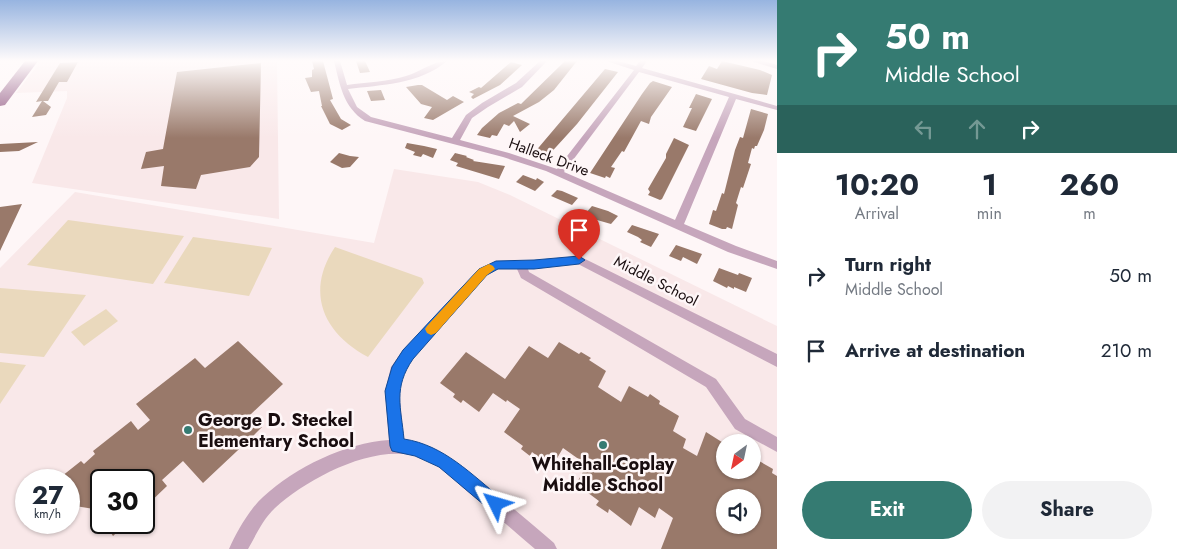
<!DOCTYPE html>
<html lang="en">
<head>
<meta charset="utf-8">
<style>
	body { margin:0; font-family:Jost,sans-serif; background:#f2f2f3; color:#1f2937; height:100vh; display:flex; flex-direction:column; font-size:19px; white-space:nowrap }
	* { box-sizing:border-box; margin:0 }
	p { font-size:16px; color:#747a83 }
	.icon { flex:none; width:28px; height:28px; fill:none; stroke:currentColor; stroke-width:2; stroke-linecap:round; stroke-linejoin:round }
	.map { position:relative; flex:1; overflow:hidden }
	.details { display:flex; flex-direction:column; background:#fff; width:400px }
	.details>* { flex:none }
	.guide { background:#357b72; color:#fff; overflow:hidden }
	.needle { width:32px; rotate:213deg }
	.controls { position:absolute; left:716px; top:434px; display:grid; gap:10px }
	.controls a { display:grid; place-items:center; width:45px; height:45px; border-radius:50%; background:#fff; box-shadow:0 1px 4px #0004; font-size:25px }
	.speed { position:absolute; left:15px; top:469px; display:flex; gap:10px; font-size:25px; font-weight:700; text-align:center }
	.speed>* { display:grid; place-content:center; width:65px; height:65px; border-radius:50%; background:#fff; box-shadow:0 1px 4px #0004; line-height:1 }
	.speed small { font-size:12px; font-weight:400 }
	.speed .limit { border:2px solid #111; border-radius:8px; background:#fff; color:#111 }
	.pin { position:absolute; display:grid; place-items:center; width:42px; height:42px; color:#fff; margin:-51px -21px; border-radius:50% 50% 50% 0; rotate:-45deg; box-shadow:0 0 5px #0007 }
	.pin .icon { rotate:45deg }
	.me { position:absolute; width:55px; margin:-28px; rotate:310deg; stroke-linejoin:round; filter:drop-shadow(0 0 4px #0008) }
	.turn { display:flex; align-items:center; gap:18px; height:105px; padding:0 25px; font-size:22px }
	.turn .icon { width:65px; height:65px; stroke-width:2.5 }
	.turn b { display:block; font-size:35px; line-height:42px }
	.lanes { display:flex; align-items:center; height:48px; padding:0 25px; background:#0003; justify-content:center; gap:25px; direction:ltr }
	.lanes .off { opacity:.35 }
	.eta { display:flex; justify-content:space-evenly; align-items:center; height:85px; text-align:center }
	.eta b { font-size:30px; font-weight:700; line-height:35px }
	.action { display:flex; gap:10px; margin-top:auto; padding:10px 25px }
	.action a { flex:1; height:58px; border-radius:30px; background:#357b72; color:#fff; font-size:20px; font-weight:700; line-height:58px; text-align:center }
	.action a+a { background:#f2f2f3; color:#1f2937 }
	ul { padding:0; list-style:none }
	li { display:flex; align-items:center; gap:15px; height:75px; padding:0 25px }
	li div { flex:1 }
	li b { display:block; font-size:19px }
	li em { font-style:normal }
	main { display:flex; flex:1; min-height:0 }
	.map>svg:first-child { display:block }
	.built { fill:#f9e8e9; fill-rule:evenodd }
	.green { fill:#ead9bd }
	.building { fill:#99796a; fill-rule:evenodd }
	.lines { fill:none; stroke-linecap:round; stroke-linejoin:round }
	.street { fill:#c6a6bc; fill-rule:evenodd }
	.highway { fill:#854776; fill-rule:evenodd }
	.route { fill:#1a73e8; stroke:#114b97 }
	.slow { fill:#f59e0b }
	.poi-dot { fill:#357b72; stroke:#fef6f7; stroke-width:2 }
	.labels { text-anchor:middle; stroke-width:5; stroke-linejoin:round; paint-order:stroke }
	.street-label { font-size:15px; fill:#190d0f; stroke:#fef6f7 }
	.near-poi-label { font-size:18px; font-weight:bold; fill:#190d0f; stroke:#fef6f7; text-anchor:start }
</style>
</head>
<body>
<main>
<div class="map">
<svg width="777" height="549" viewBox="0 0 777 549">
	<rect width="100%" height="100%" fill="#fef6f7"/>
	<path class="built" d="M41,61H277L279,219L32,183L67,98V91L16,93Z
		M394,169L478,182L510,195L777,326V549H0V268L75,192L374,243ZM725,442H752V470H725ZM26,480H69V522H26ZM101,480H144V522H101ZM725,498H752V525H725Z"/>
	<path class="green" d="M68,220L184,236L153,284L27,265Z
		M193,237L272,248L249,296L164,283Z
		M335,247L422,278L424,283L368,357C323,333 305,292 335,247Z
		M0,288L86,295L44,357L0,353Z
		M106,309L118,321L84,346L71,332Z
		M0,362L26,365L0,404Z"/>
	<path class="building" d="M312,61H323L333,99L330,100L341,119L351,125L342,130L330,124L321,106H322L319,91L311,92L305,78L312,77V70L314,69Z
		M356,61H365L370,72L360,73Z
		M565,61H577L554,90L539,102L513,116L530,124L520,132L514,121L509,126L504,124L497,136L492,135L490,138L477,135L482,128L499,113L518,103L521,104Z
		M722,61L760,70L772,75L767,95L752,93L701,79L709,66L717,69Z
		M78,62L67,82H59L48,101H43L51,107L46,115L32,117L42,101L36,102L60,63Z
		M511,62L522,65L500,85L473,99L471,97L474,94L469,92L479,87L481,88Z
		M261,63L259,157L250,167L201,175L196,189L161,186L164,166L141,169L146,152L163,149L177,72Z
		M605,69L618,72L577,124L546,158L534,153Z
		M653,81L672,87L651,117L649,124L641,121L624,152L622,151L611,167L615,168L610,178L606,176L605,178L590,173L642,94L650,83Z
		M418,85H422L447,100L453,96L464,102L433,120L424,118L432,107L421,104L406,87Z
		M381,90L385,100L371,101L367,91Z
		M696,94L712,99L696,131L683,127L692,108H689Z
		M751,109L768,114L764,130L757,146H755L754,149L752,148L748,163L751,164L743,188L741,187L736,203L738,205L732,229L727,227L726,229H722L709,224L713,210L716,211L722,193L724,194L735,150L740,137L743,138Z
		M674,138L689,145L662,199L660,200L648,195L650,192L648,189L666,158V154Z
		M38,142L19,151L0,152V144Z
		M407,143L424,146L437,149L433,158L423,154L421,157L413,155L415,152L405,148Z
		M339,153L350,156L359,157L350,167L342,168L330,162Z
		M455,153L467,156L466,157L474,160L473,161L505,166L499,179L456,166L458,163L450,160Z
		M523,175L536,180L537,178L544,182L535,191L516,182Z
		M557,190L562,191L578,198L572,205L551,196Z
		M22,204L0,251V207Z
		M592,206L608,211L618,216L611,224L597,220L585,214Z
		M632,225L659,234L651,247L640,242L642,240L638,237L627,232Z
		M676,245L702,254L697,264L683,257L681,261L669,256Z
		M719,268L738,275L739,273L752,278L746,292L734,287V289L728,286L727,288L713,281Z
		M238,341L283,384L250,415L262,427L253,436L203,483L183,461L162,480L167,486L144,508V480H101V519L94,509L69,505V480H57L81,461L84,464L95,454L93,451L131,421L138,430L150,420L136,404L195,358L205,368Z
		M559,342L579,354L581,352L591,358L589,360L606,371L598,387L621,402L629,386L648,397L650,394L660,401L659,404L679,416L673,431L686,439L683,448L697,456L706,432L725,444V470H752L754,458L773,469L772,473L777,476V549H661L673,518L659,508L655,518L639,507L631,526L609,509L608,513L596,505L599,501L576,484L587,465L563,448L552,467L532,452L530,456L521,449L523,446L504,432L520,409L507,400L506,402L493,393L479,412L463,400L461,403L453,397L455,394L440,383L466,352L505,379L529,346L548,358ZM725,498H752V525H725Z
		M104,522H128L113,536Z"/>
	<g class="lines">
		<path class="street" d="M334,61H340L347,85C366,82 387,82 406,76C420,72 433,61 447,61C420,84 381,85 348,89L357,107L371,117L452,138L466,115L482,103L516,83L540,61H547L522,87L488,107L472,118L460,140L509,153L557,169L634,70L606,61H618L636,66L640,61H647L642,68L777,106V110L736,99L684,224L736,246L777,261V269L728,252L546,171L503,157L365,121C343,107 340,85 334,61ZM639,72L729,97L675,220L564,172Z
			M751,61H764L777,65V69Z
			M579,256L777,354V367L578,264L528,269L529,272L716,379L745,419L777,437V452L735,429L706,387L521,278L517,269H498L487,275L413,358L402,373L399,391L404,440C440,445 465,469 492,491C513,508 534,526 554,543L557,549H535C513,530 491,511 468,492C454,480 440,465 422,458C377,441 308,478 275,508C263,519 256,535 248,549H229C237,531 249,510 263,497C296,467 345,443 389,440L385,391L391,367L403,350L479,269L496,261H534Z"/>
		<path class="highway" d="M25,61H38L5,105L0,106V93Z"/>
	</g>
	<linearGradient id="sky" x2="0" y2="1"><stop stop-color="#97b4e0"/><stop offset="0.44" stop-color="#fffbfb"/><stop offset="1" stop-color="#fffbfb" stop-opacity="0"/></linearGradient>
	<rect width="777" height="138" fill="url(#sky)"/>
	<path class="route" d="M579,256L585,260L579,264L534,269H498L487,275L413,359C393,388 401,407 404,439C444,445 472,475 502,499L504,504L502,510L496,513L490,510L439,467L415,456L392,451L390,446L385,391L392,367L403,350L479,269L496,261L534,260Z"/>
	<path class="slow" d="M489,264L493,266L495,269L487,275L436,333L431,335L427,333L425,329L427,326L479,269Z"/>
	<g class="poi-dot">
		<circle cx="188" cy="430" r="5"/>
		<circle cx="603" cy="445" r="5"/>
	</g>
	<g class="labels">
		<g class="street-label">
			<text transform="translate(549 157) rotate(20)" y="5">Halleck Drive</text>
			<text transform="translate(656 281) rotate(27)" y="5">Middle School</text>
		</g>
		<g class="near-poi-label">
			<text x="198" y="426">George D. Steckel<tspan x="198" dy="21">Elementary School</tspan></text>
			<text x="603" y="470" text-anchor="middle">Whitehall-Coplay<tspan x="603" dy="21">Middle School</tspan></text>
		</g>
	</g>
</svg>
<div class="controls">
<a><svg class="needle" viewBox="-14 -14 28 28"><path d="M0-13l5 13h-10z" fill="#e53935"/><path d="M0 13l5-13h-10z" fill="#747a83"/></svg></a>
<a><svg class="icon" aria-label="sound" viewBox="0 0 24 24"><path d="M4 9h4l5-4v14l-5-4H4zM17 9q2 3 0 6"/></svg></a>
</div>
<div class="speed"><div>27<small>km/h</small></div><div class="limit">30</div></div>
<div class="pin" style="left:579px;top:260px;background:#d93025"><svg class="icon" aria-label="arrive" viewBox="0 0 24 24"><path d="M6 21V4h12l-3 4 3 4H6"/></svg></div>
<svg class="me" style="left:496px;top:504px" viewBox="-20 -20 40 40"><path d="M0-17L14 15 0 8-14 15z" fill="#1a73e8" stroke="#fff" stroke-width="4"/></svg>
</div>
<section class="details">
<div class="guide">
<div class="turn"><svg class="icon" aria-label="right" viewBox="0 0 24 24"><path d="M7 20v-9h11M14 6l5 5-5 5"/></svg><div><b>50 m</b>Middle School</div></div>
<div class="lanes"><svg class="icon off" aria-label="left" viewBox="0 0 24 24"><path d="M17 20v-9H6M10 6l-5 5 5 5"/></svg><svg class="icon off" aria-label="ahead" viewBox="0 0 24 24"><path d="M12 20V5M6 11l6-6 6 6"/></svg><svg class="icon" aria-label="right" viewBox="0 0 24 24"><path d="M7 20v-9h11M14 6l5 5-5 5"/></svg></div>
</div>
<div class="eta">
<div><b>10:20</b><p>Arrival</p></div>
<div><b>1</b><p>min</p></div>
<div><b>260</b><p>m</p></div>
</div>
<ul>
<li><svg class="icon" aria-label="right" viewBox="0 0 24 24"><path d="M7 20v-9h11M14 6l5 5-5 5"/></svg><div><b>Turn right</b><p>Middle School</p></div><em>50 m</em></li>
<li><svg class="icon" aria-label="arrive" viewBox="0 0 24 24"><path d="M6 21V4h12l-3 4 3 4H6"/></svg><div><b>Arrive at destination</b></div><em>210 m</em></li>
</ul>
<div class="action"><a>Exit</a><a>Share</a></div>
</section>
</main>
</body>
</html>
